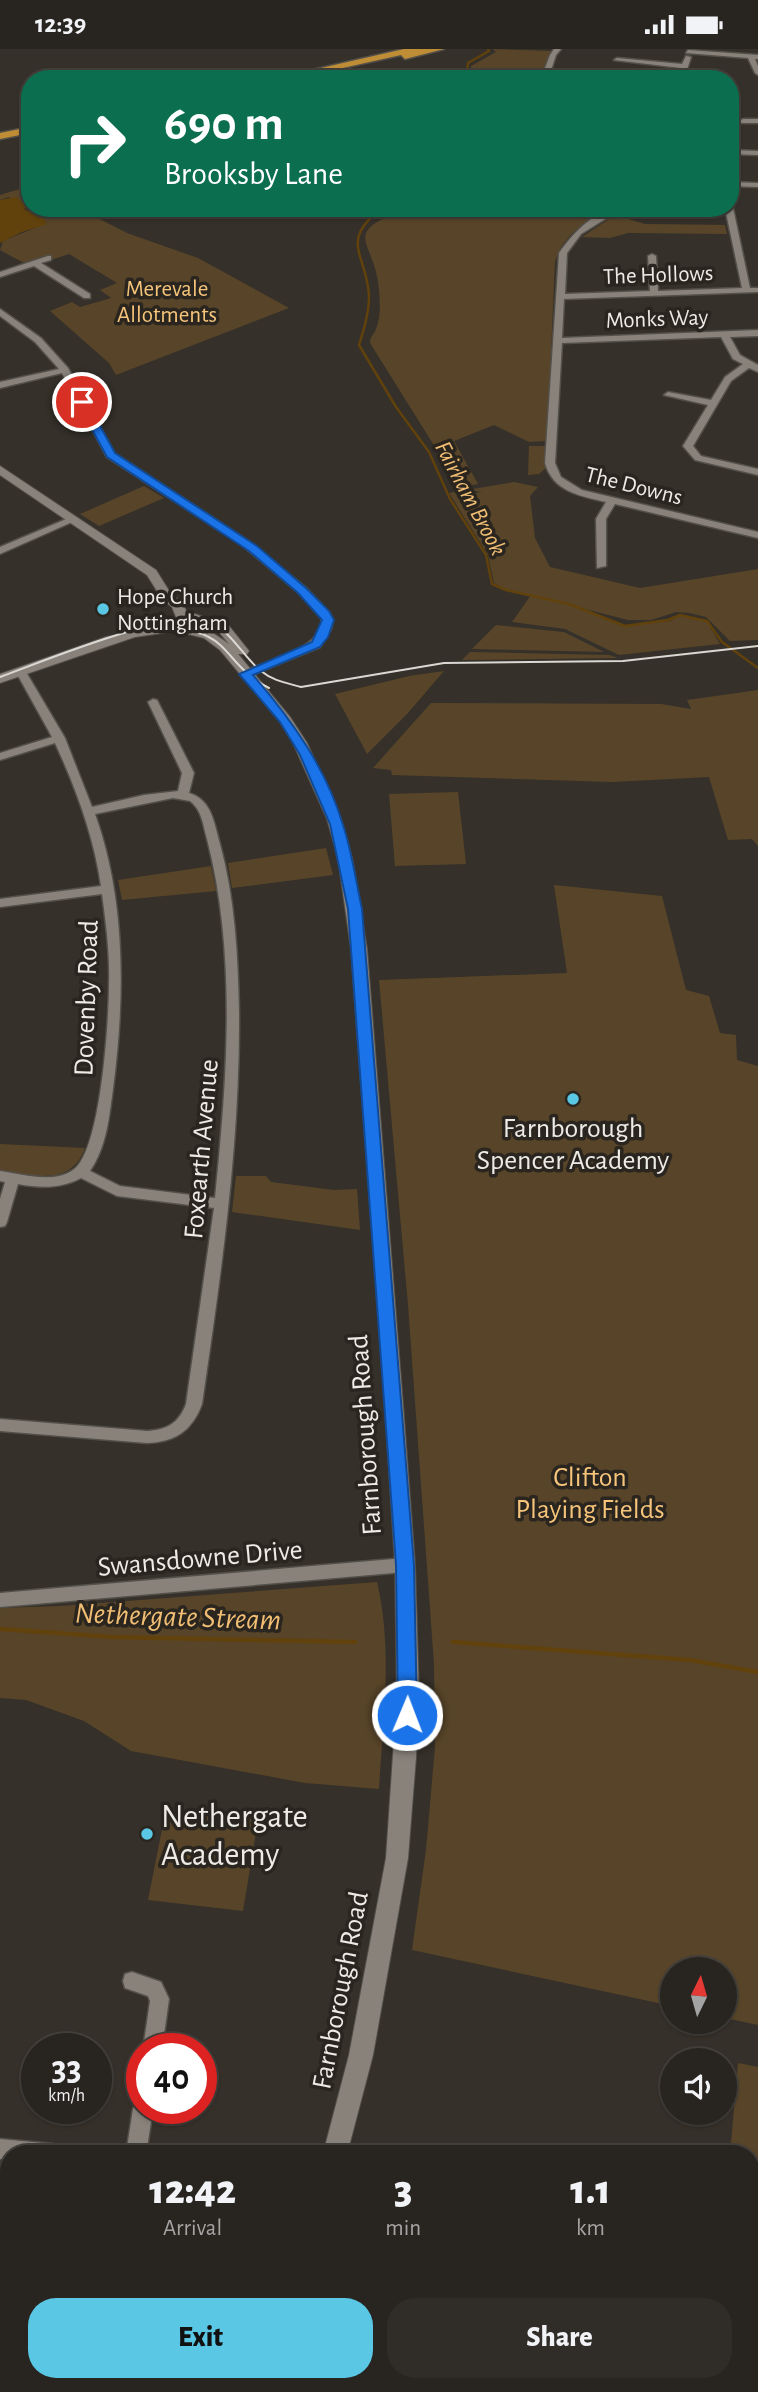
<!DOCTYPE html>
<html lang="en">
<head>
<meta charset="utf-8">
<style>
	body { margin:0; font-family:"Alegreya Sans",sans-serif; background:#302c28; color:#f1f3f6; height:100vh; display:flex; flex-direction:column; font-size:26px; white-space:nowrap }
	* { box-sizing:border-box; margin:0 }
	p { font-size:23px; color:#a5a4a4 }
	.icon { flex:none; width:38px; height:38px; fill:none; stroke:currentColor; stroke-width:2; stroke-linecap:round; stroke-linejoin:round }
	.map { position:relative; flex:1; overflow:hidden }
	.details { position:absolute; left:0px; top:2096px; width:760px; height:247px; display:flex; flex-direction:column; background:#28241f; border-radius:28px 28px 0 0; box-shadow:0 2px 5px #0004,0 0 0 2px #44413d }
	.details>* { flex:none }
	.hud { position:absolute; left:21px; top:21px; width:718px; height:147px; border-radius:28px; box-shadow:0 2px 5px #0004,0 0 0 2px #44413d; background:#0b6e4f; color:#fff; overflow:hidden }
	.needle { width:46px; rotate:5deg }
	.controls { position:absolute; left:660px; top:1908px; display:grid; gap:14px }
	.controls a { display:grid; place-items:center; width:77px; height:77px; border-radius:50%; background:#28241f; box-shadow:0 2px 5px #0004,0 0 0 2px #44413d; font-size:35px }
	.speed { position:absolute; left:21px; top:1984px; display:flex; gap:14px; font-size:35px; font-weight:700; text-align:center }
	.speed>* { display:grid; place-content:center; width:91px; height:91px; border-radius:50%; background:#28241f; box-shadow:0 2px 5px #0004,0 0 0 2px #44413d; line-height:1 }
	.speed small { font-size:18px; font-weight:400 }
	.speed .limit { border:10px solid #d22; background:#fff; color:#111 }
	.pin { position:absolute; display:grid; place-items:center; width:60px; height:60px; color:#fff; margin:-30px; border:4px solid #fff; border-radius:50%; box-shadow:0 2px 7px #0007 }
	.me { position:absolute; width:77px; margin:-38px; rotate:1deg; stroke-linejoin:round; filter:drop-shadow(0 0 5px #0008) }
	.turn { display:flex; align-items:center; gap:24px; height:147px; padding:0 28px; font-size:32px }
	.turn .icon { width:91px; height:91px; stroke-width:2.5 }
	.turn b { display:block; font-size:49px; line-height:60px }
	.eta { display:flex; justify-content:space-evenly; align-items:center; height:119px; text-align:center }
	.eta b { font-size:42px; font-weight:800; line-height:49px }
	.cta { display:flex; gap:14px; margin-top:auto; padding:14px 28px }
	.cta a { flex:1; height:80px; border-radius:28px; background:#5ac8e5; color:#111; font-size:28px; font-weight:800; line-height:80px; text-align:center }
	.cta a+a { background:#302c28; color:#f1f3f6 }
	.status { display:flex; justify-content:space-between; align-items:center; height:49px; padding:0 35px; background:#28241f; direction:ltr }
	.status svg { height:19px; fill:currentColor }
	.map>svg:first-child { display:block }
	.green { fill:#584529 }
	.water { fill:#61420c }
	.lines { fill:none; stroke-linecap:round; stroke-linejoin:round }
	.stream-far1 { stroke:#61420c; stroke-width:2.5 }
	.stream { stroke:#61420c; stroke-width:4.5 }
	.minor-casing { stroke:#534f49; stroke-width:3 }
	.tertiary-casing { stroke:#534f49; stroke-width:2 }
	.trunk-casing { stroke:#534f49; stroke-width:3 }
	.minor { fill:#88827b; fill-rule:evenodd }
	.tertiary { fill:#88827b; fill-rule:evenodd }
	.trunk { fill:#bf8d36; fill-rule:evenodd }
	.tram { stroke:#dbd8d3; stroke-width:2 }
	.route { fill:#1a73e8; stroke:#114b97; stroke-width:2 }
	.poi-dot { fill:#5ac8e5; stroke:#2a261f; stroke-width:2.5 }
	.labels { text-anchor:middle; stroke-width:7; stroke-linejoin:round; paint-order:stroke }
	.far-street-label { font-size:23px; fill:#eeebe7; stroke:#2a261f }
	.far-park-label { font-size:23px; fill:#f6c47a; stroke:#2a261f }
	.far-poi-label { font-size:23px; fill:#eeebe7; stroke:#2a261f; text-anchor:start }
	.far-water-label { font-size:24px; font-style:italic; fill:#f1be74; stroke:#2a261f }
	.street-label { font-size:28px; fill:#eeebe7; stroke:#2a261f }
	.poi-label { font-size:28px; fill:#eeebe7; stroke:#2a261f }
	.park-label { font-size:28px; fill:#f6c47a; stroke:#2a261f }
	.water-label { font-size:30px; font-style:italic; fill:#f1be74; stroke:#2a261f }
	.near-poi-label { font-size:33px; fill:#eeebe7; stroke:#2a261f; text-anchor:start }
</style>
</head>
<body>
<div class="status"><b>12:39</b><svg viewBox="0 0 49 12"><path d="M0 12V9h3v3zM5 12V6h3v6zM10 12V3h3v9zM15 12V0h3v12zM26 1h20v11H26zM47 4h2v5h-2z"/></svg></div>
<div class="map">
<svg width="758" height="2343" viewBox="0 0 758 2343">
	<rect width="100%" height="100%" fill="#353029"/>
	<path class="green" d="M493,0L552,2L541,30H472L471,17L496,3Z
		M30,132V159H78L127,184L198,209L289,259L116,326L109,314L50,262L72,253L80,258L111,249L100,241L117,234L69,205L51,211L44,207L24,214L0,201L3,192L47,174C41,167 19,156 9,148L0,151V146L20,140L21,134Z
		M408,159H614C588,172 564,183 555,213L547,392L529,393L494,376L454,392L478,435L460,438L370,294C370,287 374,286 376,280C381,268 380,254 379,241C375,189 337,186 408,159Z
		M615,166L645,175L725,176L727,185L628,184L610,189L582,188Z
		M529,397H547L546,419L539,425L528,426Z
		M514,433L538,438L530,447L535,489L550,518L640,539L758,520V591L730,592L706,568L689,564L676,563L651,571H628L506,540L494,534L488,506L449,444L464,441L468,445L482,443L467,441Z
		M144,437L164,449L99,477L80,465Z
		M531,546L569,555L624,577L670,572L682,566L707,573L720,595L619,606L565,580L512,573Z
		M496,576L564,583L604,603L472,600Z
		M470,603L609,606L618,609L462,611Z
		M444,622L408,664L367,705L335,645L409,627Z
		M758,641V797L752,790L728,791L709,728L612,733L392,726L391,721L373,719L431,654L661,655L691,660L687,651Z
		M458,743L466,815L395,817L389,745Z
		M326,799L333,826L232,839L228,814Z
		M211,817L216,842L122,851L118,831Z
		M554,836L662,847L686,941L709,947L720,984L736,986L737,1011L758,1017V1976L725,1969L724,1920H672V1957L412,1901L426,1801L435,1698L434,1615L408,1256L379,931L567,924Z
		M0,1095L85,1099C72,1138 32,1126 0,1122Z
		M236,1127H266L271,1133L334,1141L357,1140L360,1181L232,1163Z
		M377,1533C393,1601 383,1672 379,1740L305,1734L131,1702L84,1672L26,1651L0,1649V1559L61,1557Z
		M166,1760L258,1771L243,1862L148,1851Z
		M738,2014L758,2018V2233L751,2231V2105H730Z
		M751,2306L758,2308V2343H679L680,2335L751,2334Z
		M345,2335V2334L524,2335L521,2343H343Z"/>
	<path class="water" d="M16,148L28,158L24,160L43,169L47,175L22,183L0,194V151Z"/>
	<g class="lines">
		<path class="stream-far1" d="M466,30L468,14L489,2L488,0
			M382,159C338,193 367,205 369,247C369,264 364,280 359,296L396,358L429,403L450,450L486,506L492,535L506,541L569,555L625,577L668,571L680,566L707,572L722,593L758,619"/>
		<path class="stream" d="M0,1580L113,1588L355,1593
			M453,1593L690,1611L758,1623"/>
		<defs>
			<path id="minor" d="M554,0H561L556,6L548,30H541L550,6Z
				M688,1L758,6V10H755L758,17V26L755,24L748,9L686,4Z
				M686,7L691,8L684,30H677L681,19L614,11L617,9L682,15Z
				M743,70H758V74H740L739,72Z
				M730,101L758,102V106L730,105Z
				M730,133L758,134V138L730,137Z
				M730,157L733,159L750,239H758V243L564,250L562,289L758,281V287L730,288L740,306L758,316V323L749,319L731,332L693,397L701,407L758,420V426L695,411L683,397L708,356L664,346L668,343L711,351L725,328L743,315L733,310L721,288L562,294L555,414L561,428L582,441L758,483V489L615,455L606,470V517L597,519L596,470L606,453C581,447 553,443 545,414L559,204C573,184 596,159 623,159L581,185L567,204L565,245L650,242L648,207L652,205L656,207L658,242L742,239L725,159H730Z
				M48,207H51V211L41,214L90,245V249H84L34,217L0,228V223Z
				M0,260L41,289L68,319L114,404L248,492L306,539L329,563L333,571L331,580L320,598L249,627H241V623C261,615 334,596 320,566L298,543L242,496L107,408L62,324L0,339V333L59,320L35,293L0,267Z
				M71,468L79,470L0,505V498Z
				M21,620L26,623L65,689L92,758L144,746L178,742L182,724L148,653L153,650L157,651L194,724L189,744C212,751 214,774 220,795C235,850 238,907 239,964C240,1096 221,1225 202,1355C192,1382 175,1393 147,1394L0,1382V1370L147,1382C167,1381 179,1374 186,1355L214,1159L117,1147L81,1129C61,1140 40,1139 18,1135L7,1173L5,1177L0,1178V1150L5,1133L0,1132V1122C22,1125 53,1135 73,1121C101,1103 109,970 109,935C110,905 106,875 102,845L0,858V850L101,837C94,788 76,739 55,694L0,711V704L52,688L16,623ZM173,749L190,752C202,761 203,776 207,790C237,906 227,1031 215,1149L120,1137L90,1122C107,1097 109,1068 113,1040C125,948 126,852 95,765Z
				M405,1509L411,1511L413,1516L411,1521L405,1523L0,1558V1544Z
				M132,1923L161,1933L169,1950L162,2000H143L150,1952L148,1947L125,1939L123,1932L125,1925Z
				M142,2051V2060H153L146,2105H126L133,2060L136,2053Z
				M0,2090L53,2095L60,2098L63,2105H9V2111L0,2110Z
				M18,2334H39L36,2343H14Z"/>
			<path id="tertiary" d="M0,417L156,521L171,545L184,556L188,568L184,575L207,580L229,595L219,583L189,569L195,565L229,577L249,602L247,605H238L290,668L307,694L341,770L352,809L367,900L403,1356L415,1516L419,1647L416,1708L408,1809L373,2006L347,2105H323L349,2006L386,1809L397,1647L395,1516L385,1356L351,900L338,809L327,770L293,694L280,673L220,601L204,589L176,582L135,588L0,634V625L106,588L172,575L176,568L172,558L162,550L147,526L0,426Z
				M246,2334H273L269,2343H243Z"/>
			<path id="trunk" d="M404,0H444L405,10L401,6L293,30H273Z
				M30,78V84L0,90V84Z"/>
		</defs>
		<use href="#minor" class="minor-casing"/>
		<use href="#tertiary" class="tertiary-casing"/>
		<use href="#trunk" class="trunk-casing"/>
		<use href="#minor" class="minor"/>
		<use href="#tertiary" class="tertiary"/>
		<use href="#trunk" class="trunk"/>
		<path class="tram" d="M163,581C233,578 219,613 269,639
			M0,628C42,613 174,557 211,574C233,584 243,608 261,622C273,632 287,634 301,638L444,614L623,612L758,597"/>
	</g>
	<path class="route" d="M78,351L87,353L115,404L257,497L306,539L329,562L334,571L328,588L320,598L253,626C292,671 326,719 343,776C352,803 356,833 362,860L414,1516L417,1666L414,1672L407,1675L400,1672L398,1666L396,1516L348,860L330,775L300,706L280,673L239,625L312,593L322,571L298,544L249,502L107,408L77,353Z"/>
	<g class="poi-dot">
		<circle cx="103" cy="560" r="7"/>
		<circle cx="573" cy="1050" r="7"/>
		<circle cx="147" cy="1785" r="7"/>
	</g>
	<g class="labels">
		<g class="far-street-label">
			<text transform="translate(658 225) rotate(-2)" y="8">The Hollows</text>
			<text transform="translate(657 269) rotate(-2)" y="8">Monks Way</text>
			<text transform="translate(634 436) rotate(14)" y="8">The Downs</text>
		</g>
		<g class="far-park-label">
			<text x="167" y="247">Merevale<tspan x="167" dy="26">Allotments</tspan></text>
		</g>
		<g class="far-poi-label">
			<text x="117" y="555">Hope Church<tspan x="117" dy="26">Nottingham</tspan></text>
		</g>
		<g class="far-water-label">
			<text transform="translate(471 449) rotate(62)" y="8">Fairham Brook</text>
		</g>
		<g class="street-label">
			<text transform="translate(85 949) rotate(-88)" y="10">Dovenby Road</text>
			<text transform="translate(200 1100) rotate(-85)" y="10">Foxearth Avenue</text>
			<text transform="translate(364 1386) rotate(-94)" y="10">Farnborough Road</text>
			<text transform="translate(200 1508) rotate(-5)" y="10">Swansdowne Drive</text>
			<text transform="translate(339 1941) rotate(-79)" y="10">Farnborough Road</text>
		</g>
		<g class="poi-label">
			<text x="573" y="1088">Farnborough<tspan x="573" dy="32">Spencer Academy</tspan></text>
		</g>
		<g class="park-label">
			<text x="590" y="1437">Clifton<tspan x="590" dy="32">Playing Fields</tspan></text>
		</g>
		<g class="water-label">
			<text transform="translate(178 1567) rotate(2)" y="10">Nethergate Stream</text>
		</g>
		<g class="near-poi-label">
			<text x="161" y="1778">Nethergate<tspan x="161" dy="38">Academy</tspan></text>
		</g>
	</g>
</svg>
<div class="controls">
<a><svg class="needle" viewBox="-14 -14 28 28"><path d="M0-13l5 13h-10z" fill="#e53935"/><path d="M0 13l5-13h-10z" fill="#a5a4a4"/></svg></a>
<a><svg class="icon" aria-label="sound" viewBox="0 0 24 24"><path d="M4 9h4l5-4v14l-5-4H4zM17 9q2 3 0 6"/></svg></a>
</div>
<div class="speed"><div>33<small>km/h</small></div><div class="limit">40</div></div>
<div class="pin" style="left:82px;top:353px;background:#d93025"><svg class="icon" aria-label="arrive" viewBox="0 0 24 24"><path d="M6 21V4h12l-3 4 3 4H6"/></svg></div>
<svg class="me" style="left:407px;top:1666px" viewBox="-20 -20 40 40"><circle r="17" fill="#1a73e8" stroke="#fff" stroke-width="3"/><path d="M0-11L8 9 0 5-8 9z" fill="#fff"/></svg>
<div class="hud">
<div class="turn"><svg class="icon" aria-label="right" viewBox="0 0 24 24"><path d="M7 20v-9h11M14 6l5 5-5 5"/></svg><div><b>690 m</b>Brooksby Lane</div></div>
</div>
<section class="details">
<div class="eta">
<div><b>12:42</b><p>Arrival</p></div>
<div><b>3</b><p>min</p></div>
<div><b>1.1</b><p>km</p></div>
</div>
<div class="cta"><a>Exit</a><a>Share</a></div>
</section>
</div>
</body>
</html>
